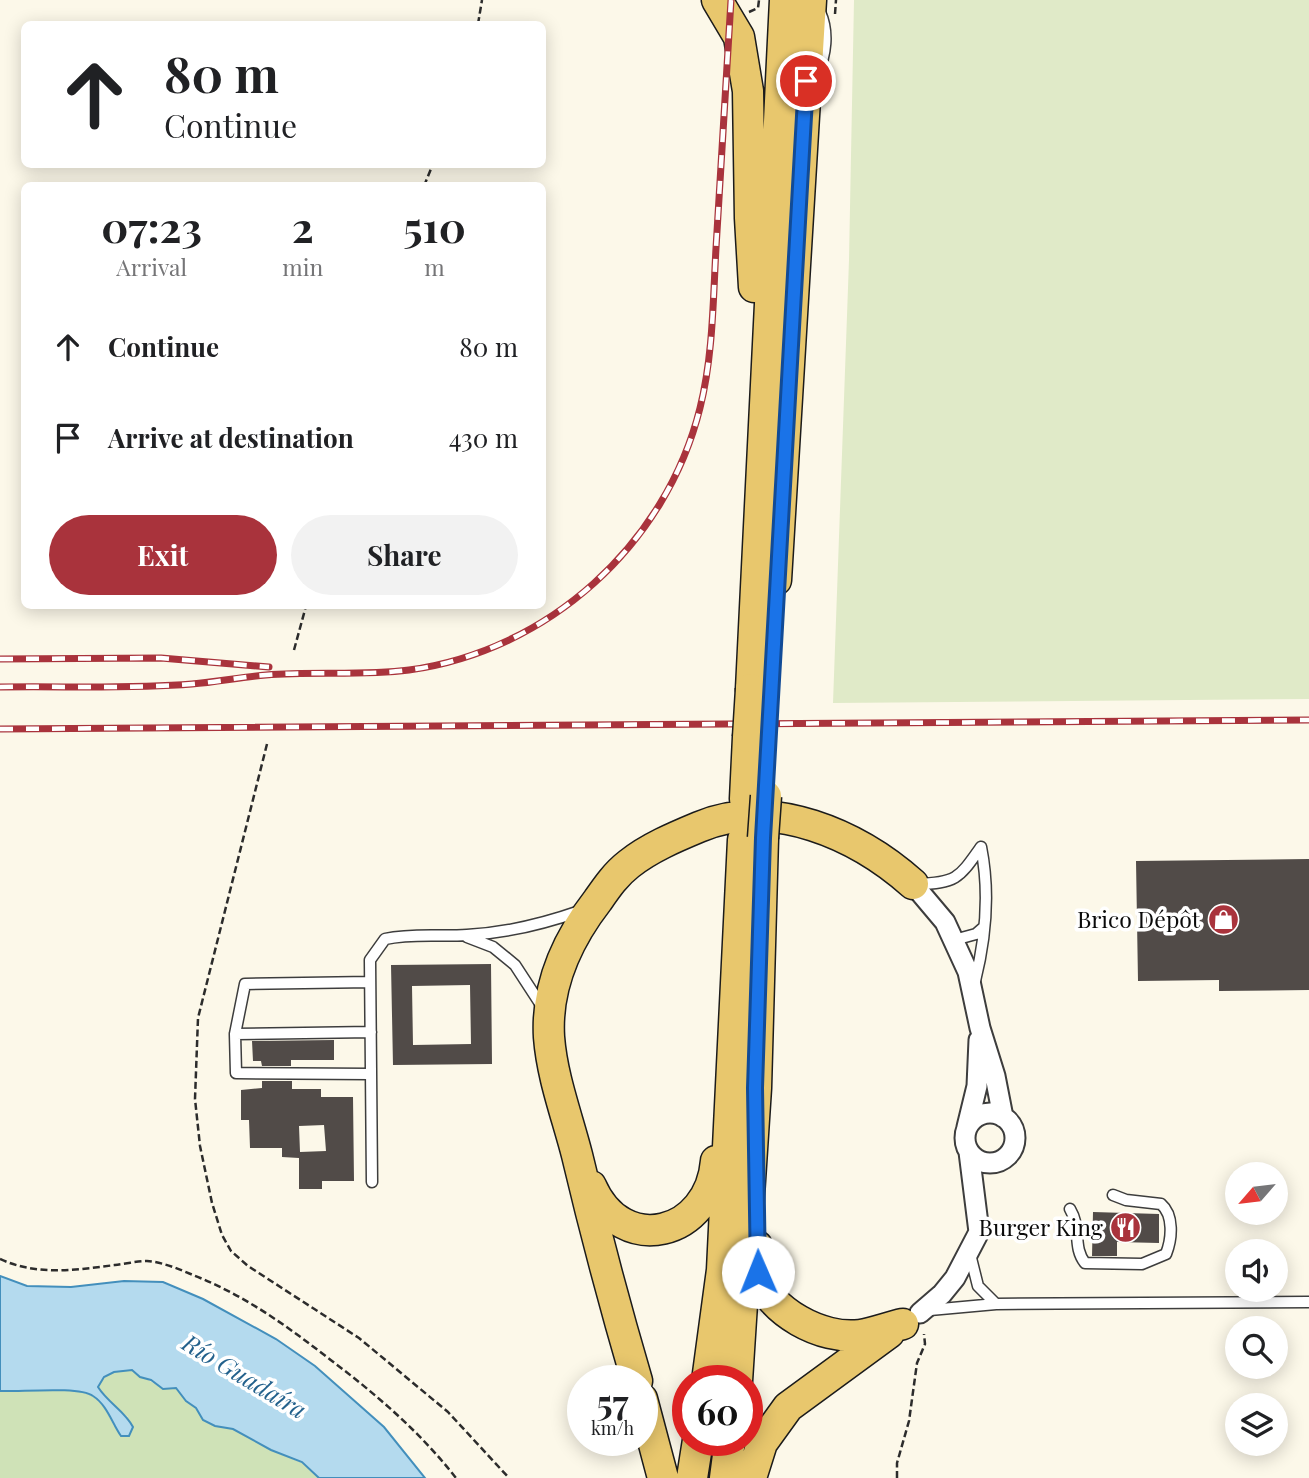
<!DOCTYPE html>
<html lang="en">
<head>
<meta charset="utf-8">
<style>
	body { margin:0; font-family:"Playfair Display",serif; background:#f2f2f2; color:#202124; height:100vh; display:flex; flex-direction:column; font-size:26px; white-space:nowrap }
	* { box-sizing:border-box; margin:0 }
	p { font-size:23px; color:#757577 }
	.icon { flex:none; width:38px; height:38px; fill:none; stroke:currentColor; stroke-width:2; stroke-linecap:round; stroke-linejoin:round }
	.map { position:relative; flex:1; overflow:hidden }
	.drawer { position:absolute; left:21px; top:182px; width:525px; height:427px; display:flex; flex-direction:column; background:#fff; border-radius:10px; box-shadow:0 4px 18px #0003 }
	.drawer>* { flex:none }
	.banner { position:absolute; left:21px; top:21px; width:525px; height:147px; border-radius:10px; box-shadow:0 4px 18px #0003; background:#fff; color:#202124; overflow:hidden }
	.needle { width:46px; rotate:242deg }
	.tools { position:absolute; left:1225px; top:1162px; display:grid; gap:14px }
	.tools a { display:grid; place-items:center; width:63px; height:63px; border-radius:50%; background:#fff; box-shadow:0 4px 18px #0003; font-size:35px }
	.speed { position:absolute; left:567px; top:1365px; display:flex; gap:14px; font-size:35px; font-weight:700; text-align:center }
	.speed>* { display:grid; place-content:center; width:91px; height:91px; border-radius:50%; background:#fff; box-shadow:0 4px 18px #0003; line-height:1 }
	.speed small { font-size:18px; font-weight:400 }
	.speed .limit { border:10px solid #d22; background:#fff; color:#111 }
	.pin { position:absolute; display:grid; place-items:center; width:60px; height:60px; color:#fff; margin:-30px; border:4px solid #fff; border-radius:50%; box-shadow:0 2px 7px #0007 }
	.me { position:absolute; width:77px; margin:-38px; rotate:359deg; stroke-linejoin:round; filter:drop-shadow(0 0 5px #0008) }
	.turn { display:flex; align-items:center; gap:24px; height:147px; padding:0 28px; font-size:32px }
	.turn .icon { width:91px; height:91px; stroke-width:2.5 }
	.turn b { display:block; font-size:49px; line-height:60px }
	.eta { display:flex; justify-content:space-evenly; align-items:center; height:119px; text-align:center }
	.eta b { font-size:42px; font-weight:700; line-height:49px }
	.primary-button { display:flex; gap:14px; margin-top:auto; padding:14px 28px }
	.primary-button a { flex:1; height:80px; border-radius:42px; background:#a9333c; color:#fff; font-size:28px; font-weight:700; line-height:80px; text-align:center }
	.primary-button a+a { background:#f2f2f2; color:#202124 }
	ul { padding:0; list-style:none }
	li { display:flex; align-items:center; gap:21px; height:91px; padding:0 28px }
	li div { flex:1 }
	li b { display:block; font-size:26px }
	li em { font-style:normal }
	.map>svg:first-child { display:block }
	.green { fill:#cfe2b7 }
	.pitch { fill:#e0eac8 }
	.water { fill:#b4daee; stroke:#438fbc; stroke-width:2 }
	.building { fill:#514b48; fill-rule:evenodd }
	.lines { fill:none; stroke-linecap:round; stroke-linejoin:round }
	.lane-casing { stroke:#3d3d3d; stroke-width:13 }
	.street-casing { stroke:#3d3d3d; stroke-width:23 }
	.primary-casing { stroke:#1b1b1b; stroke-width:33 }
	.path { stroke:#2c2c2c; stroke-width:2.5; stroke-dasharray:7 3.5; stroke-linecap:butt }
	.lane { stroke:#fff; stroke-width:10 }
	.street { stroke:#fff; stroke-width:19 }
	.primary { stroke:#e8c76d; stroke-width:30 }
	.rail-casing { stroke:#a9333c; stroke-width:7 }
	.rail { stroke:#fff; stroke-width:4.5; stroke-dasharray:13; stroke-linecap:butt }
	.primary-bridge-casing { stroke:#1b1b1b; stroke-width:33; stroke-linecap:butt }
	.primary-bridge { stroke:#e8c76d; stroke-width:30 }
	.route-casing { stroke:#114b97; stroke-width:18 }
	.route { stroke:#1a73e8; stroke-width:12 }
	.labels { text-anchor:middle; stroke-width:7; stroke-linejoin:round; paint-order:stroke }
	.poi-label { font-size:23px; fill:#0a0a0a; stroke:#fff; text-anchor:end }
	.water-label { font-size:24px; font-style:italic; fill:#23618c; stroke:#fff }
</style>
</head>
<body>
<div class="map">
<svg width="1309" height="1478" viewBox="0 0 1309 1478">
	<rect width="100%" height="100%" fill="#fcf8e9"/>
	<path class="green" d="M132,1370L163,1389L176,1388L186,1401L196,1408L203,1420L215,1426L233,1429L271,1450L302,1463L319,1478H0V1391C21,1392 74,1386 90,1395C102,1401 108,1414 114,1426L128,1417L114,1407L98,1387C106,1372 116,1371 132,1370Z"/>
	<path class="pitch" d="M854,0H1309V699L833,703L849,260Z"/>
	<path class="water" d="M0,1276L27,1286L71,1287L124,1281L163,1282L203,1299L276,1339L315,1366L384,1427L425,1478H319L302,1462L271,1450L233,1429L215,1426L203,1420L196,1408L186,1401L176,1388L163,1389L151,1380L140,1377L132,1370L114,1372L104,1377L98,1387C108,1403 125,1411 133,1427L129,1436H121C112,1423 107,1405 93,1396C79,1386 20,1392 0,1391Z"/>
	<path class="building" d="M1309,859V990L1219,991V980L1138,981L1136,861Z
		M491,964L492,1064L393,1065L391,965ZM470,985L471,1044L413,1045L412,986Z
		M334,1040V1060H291V1066H262L261,1061H253L252,1041Z
		M262,1081H292V1089H321V1097H353L354,1181H322V1189H299V1158L282,1157V1148H250L249,1120H241V1090L262,1088ZM324,1125L326,1151L300,1152L299,1126Z
		M1093,1212L1159,1214V1243L1117,1242V1256H1092Z"/>
	<g class="lines">
		<defs>
			<path id="lane" d="M817,75C826,55 829,32 820,12
				M917,884C957,883 959,878 981,847
				M467,937L493,947L515,965L543,1008
				M954,940L976,934L984,927
				M975,981C986,937 990,892 981,847
				M371,1032L235,1034L236,1073L371,1074
				M235,1034L245,984L370,982
				M372,1182L370,960L385,939C413,933 439,937 467,935C506,933 543,924 580,911
				M1070,1209C1082,1229 1072,1246 1085,1263L1142,1264L1166,1254C1172,1239 1174,1215 1161,1204L1126,1200L1113,1195
				M970,1254L978,1286L996,1304
				M930,1310L996,1304L1309,1302"/>
			<path id="street" d="M913,884L945,922L968,972L980,1028L995,1076L1003,1117
				M965 1138a25 25 0 1 1 50 0a25 25 0 1 1-50 0Z
				M967,1127L977,1086L979,1040
				M920,1313L942,1294L955,1278L979,1232L969,1152"/>
			<path id="primary" d="M717,0L739,37L748,91L750,218L754,287
				M776,580L811,0
				M751,689L785,0
				M745,799L748,737
				M591,1186C623,1259 710,1235 716,1161
				M757,1246C757,1255 756,1265 758,1274C769,1312 822,1340 860,1335C874,1333 889,1327 903,1324
				M637,1381C615,1306 595,1231 577,1155C567,1116 552,1077 549,1037C546,985 567,940 598,900C607,887 616,874 629,864C649,848 675,837 699,827C772,796 858,835 913,884
				M707,1381L722,1270L743,840
				M737,1381L756,1088L763,838
				M642,1399L663,1478
				M692,1478L698,1440
				M725,1478L730,1440
				M751,1478L762,1443L788,1407L889,1333"/>
		</defs>
		<use href="#lane" class="lane-casing"/>
		<use href="#street" class="street-casing"/>
		<use href="#primary" class="primary-casing"/>
		<path class="path" d="M749,12L758,8L759,0
			M835,14L836,0
			M478,24L482,0
			M424,186L433,164
			M294,650L306,606
			M267,744L198,1018L195,1099L200,1146L212,1203L222,1235L231,1251L248,1266L359,1338L448,1412L509,1478
			M0,1259C37,1276 76,1270 115,1265C125,1264 137,1261 147,1261C162,1262 179,1269 193,1275C246,1296 287,1326 332,1361C377,1395 421,1433 456,1478
			M897,1478V1463L909,1421L917,1363L925,1344L924,1334"/>
		<use href="#lane" class="lane"/>
		<use href="#street" class="street"/>
		<use href="#primary" class="primary"/>
		<defs>
			<path id="rail" d="M0,659L161,658L269,667
				M0,687C64,686 129,689 192,684C217,682 241,677 266,675C314,671 361,676 409,670C548,651 666,545 700,408C713,356 713,301 716,248C721,165 726,83 731,0
				M0,729L1309,720"/>
		</defs>
		<use href="#rail" class="rail-casing"/>
		<use href="#rail" class="rail"/>
		<defs>
			<path id="primary-bridge" d="M748,737L751,689
				M763,838L766,796"/>
		</defs>
		<use href="#primary-bridge" class="primary-bridge-casing"/>
		<use href="#primary-bridge" class="primary-bridge"/>
	</g>
	<g class="lines">
		<defs>
			<path id="route" d="M758,1272L755,1088L763,838L806,81"/>
		</defs>
		<use href="#route" class="route-casing"/>
		<use href="#route" class="route"/>
	</g>
	<defs>
		<symbol id="shop-disc" viewBox="-11 -11 22 22"><circle r="9.5" fill="#a9333c" stroke="#fff"/><path d="M-5-2.5h2.3a2.7 3.5 0 0 1 5.4 0H5L5.5 6h-11ZM-1.5-2.5h3a1.5 2.3 0 0 0-3 0Z" fill="#fff"/></symbol>
		<symbol id="restaurant-disc" viewBox="-11 -11 22 22"><circle r="9.5" fill="#a9333c" stroke="#fff"/><path d="M-5-6h1v4h1v-4h1v4h1v-4h1v5L-1.5 .5V6h-2V.5L-5-1ZM5-6V6H3V1.5H1.5Q1.5-4 5-6Z" fill="#fff"/></symbol>
	</defs>
	<g fill-rule="evenodd">
		<use href="#shop-disc" x="1206" y="902" width="35" height="35"/>
		<use href="#restaurant-disc" x="1108" y="1210" width="35" height="35"/>
	</g>
	<g class="labels">
		<g class="poi-label">
			<text x="1200" y="928">Brico Dépôt</text>
			<text x="1103" y="1236">Burger King</text>
		</g>
		<g class="water-label">
			<text transform="translate(244 1377) rotate(31)" y="8">Río Guadaíra</text>
		</g>
	</g>
</svg>
<div class="tools">
<a><svg class="needle" viewBox="-14 -14 28 28"><path d="M0-13l5 13h-10z" fill="#e53935"/><path d="M0 13l5-13h-10z" fill="#757577"/></svg></a>
<a><svg class="icon" aria-label="sound" viewBox="0 0 24 24"><path d="M4 9h4l5-4v14l-5-4H4zM17 9q2 3 0 6"/></svg></a>
<a><svg class="icon" aria-label="search" viewBox="0 0 24 24"><circle cx="10" cy="10" r="6"/><path d="M15 15l6 6"/></svg></a>
<a><svg class="icon" aria-label="layers" viewBox="0 0 24 24"><path d="M12 4l9 5-9 5-9-5zM3 14l9 5 9-5"/></svg></a>
</div>
<div class="speed"><div>57<small>km/h</small></div><div class="limit">60</div></div>
<div class="pin" style="left:806px;top:81px;background:#d93025"><svg class="icon" aria-label="arrive" viewBox="0 0 24 24"><path d="M6 21V4h12l-3 4 3 4H6"/></svg></div>
<svg class="me" style="left:758px;top:1272px" viewBox="-20 -20 40 40"><circle r="19" fill="#fff"/><path d="M0-13L10 11 0 6-10 11z" fill="#1a73e8"/></svg>
<div class="banner">
<div class="turn"><svg class="icon" aria-label="ahead" viewBox="0 0 24 24"><path d="M12 20V5M6 11l6-6 6 6"/></svg><div><b>80 m</b>Continue</div></div>
</div>
<section class="drawer">
<div class="eta">
<div><b>07:23</b><p>Arrival</p></div>
<div><b>2</b><p>min</p></div>
<div><b>510</b><p>m</p></div>
</div>
<ul>
<li><svg class="icon" aria-label="ahead" viewBox="0 0 24 24"><path d="M12 20V5M6 11l6-6 6 6"/></svg><div><b>Continue</b></div><em>80 m</em></li>
<li><svg class="icon" aria-label="arrive" viewBox="0 0 24 24"><path d="M6 21V4h12l-3 4 3 4H6"/></svg><div><b>Arrive at destination</b></div><em>430 m</em></li>
</ul>
<div class="primary-button"><a>Exit</a><a>Share</a></div>
</section>
</div>
</body>
</html>
